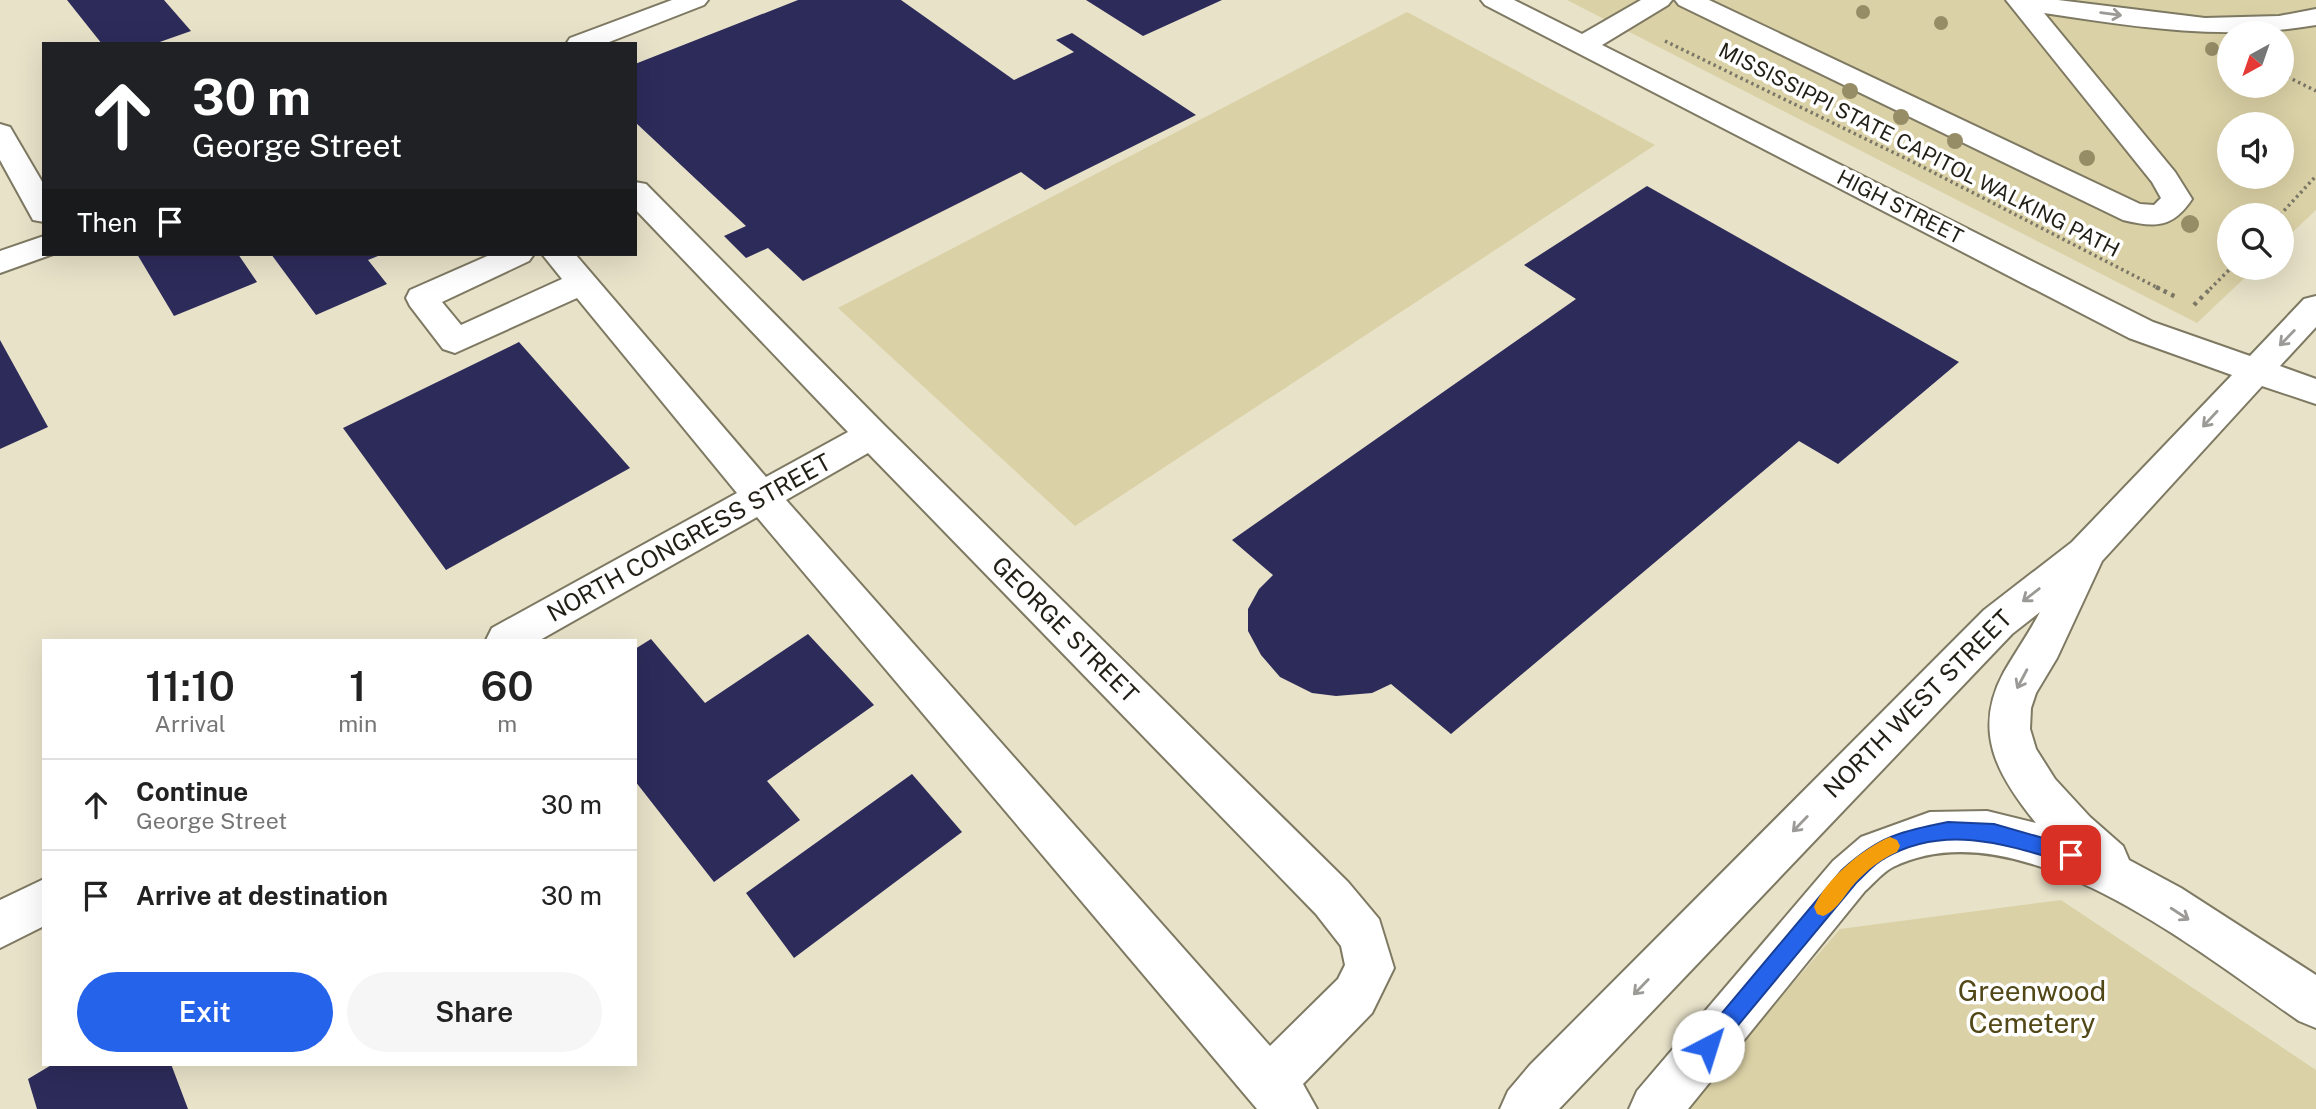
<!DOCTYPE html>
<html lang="en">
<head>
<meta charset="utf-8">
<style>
	body { margin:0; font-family:"Public Sans",sans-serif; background:#f6f6f6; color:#222; height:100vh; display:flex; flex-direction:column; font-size:26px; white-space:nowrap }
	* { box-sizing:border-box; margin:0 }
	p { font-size:23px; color:#767676 }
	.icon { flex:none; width:38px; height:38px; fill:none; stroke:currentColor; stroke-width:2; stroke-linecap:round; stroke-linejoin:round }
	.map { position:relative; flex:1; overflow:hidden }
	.panel { position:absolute; left:42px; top:639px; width:595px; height:427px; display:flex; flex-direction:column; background:#fff; border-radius:0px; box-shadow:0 7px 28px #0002 }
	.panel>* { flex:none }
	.banner { position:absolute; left:42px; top:42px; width:595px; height:214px; border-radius:0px; box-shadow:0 7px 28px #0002; background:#202124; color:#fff; overflow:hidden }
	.needle { width:46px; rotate:220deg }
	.fabs { position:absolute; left:2217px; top:21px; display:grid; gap:14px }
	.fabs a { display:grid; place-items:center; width:77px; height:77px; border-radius:50%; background:#fff; box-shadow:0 7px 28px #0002; font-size:35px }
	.pin { position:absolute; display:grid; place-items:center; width:60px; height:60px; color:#fff; margin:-30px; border-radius:14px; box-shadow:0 4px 10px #0006 }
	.me { position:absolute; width:77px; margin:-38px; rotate:40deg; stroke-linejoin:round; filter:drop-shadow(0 0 5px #0008) }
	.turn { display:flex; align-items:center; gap:24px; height:147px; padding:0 35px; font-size:32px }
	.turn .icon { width:91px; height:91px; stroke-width:2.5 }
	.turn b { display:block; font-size:49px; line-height:60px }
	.then { display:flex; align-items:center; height:66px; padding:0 35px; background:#0003; gap:14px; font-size:26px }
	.eta { display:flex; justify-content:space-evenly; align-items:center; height:119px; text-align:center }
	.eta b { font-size:42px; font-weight:600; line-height:49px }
	.button { display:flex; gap:14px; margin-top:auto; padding:14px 35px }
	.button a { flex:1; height:80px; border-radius:42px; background:#2563eb; color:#fff; font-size:28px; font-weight:600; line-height:80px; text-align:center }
	.button a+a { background:#f6f6f6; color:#222 }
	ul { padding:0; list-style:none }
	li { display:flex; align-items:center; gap:21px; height:91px; padding:0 35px; border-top:2px solid #e0e0e0 }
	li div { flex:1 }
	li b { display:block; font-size:26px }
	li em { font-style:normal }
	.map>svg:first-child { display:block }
	.green { fill:#dbd1a6; fill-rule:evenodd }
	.building { fill:#2d2b5a }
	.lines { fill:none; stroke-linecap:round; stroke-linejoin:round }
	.minor-casing { stroke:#7e7962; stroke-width:4 }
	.path-far1 { stroke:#7b7767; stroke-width:3.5; stroke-dasharray:2.5 3.5; stroke-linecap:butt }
	.path { stroke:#7b7767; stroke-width:4.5; stroke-dasharray:3.5 5; stroke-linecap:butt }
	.minor { fill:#fff; fill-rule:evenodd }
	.tree { fill:#968d67 }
	.oneway { stroke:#9b9a96 }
	.route { fill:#2563eb; stroke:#184099; stroke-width:2 }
	.slow { fill:#f59e0b }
	.labels { text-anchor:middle; stroke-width:7; stroke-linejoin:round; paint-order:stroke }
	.far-street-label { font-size:21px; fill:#211f16; stroke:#fff }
	.street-label { font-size:24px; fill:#211f16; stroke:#fff }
	.near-park-label { font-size:28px; fill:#524717; stroke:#fff }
</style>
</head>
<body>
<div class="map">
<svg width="2316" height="1109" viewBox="0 0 2316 1109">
	<rect width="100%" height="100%" fill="#e8e2c9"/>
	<path class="green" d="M1567,0H2316V210L2282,242V215H2230V268H2255L2197,323ZM2230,33H2282V86H2230ZM2230,124H2282V177H2230Z
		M1407,12L1655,145L1075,526L838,308Z
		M2061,900L2316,1070V1109H1684L1840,929Z"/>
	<path class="building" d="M67,0H164L191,31L154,44H102Z
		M798,0H901L1014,80L1074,52L1056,40L1072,33L1196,115L1045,190L1021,172L803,281L768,248L746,258L724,236L746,226L635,122V64Z
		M1086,0H1222L1143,36Z
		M1647,186L1959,362L1838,464L1799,441L1451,734L1391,684L1372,693L1336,696L1312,693L1280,677L1261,655L1248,631V609L1259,589L1273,575L1232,540L1576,299L1524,265Z
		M137,254H238L257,282L174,316Z
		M271,254H383L368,260L387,284L316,315Z
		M0,340L48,427L0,449Z
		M519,342L630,468L446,570L343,428Z
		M808,634L874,705L767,781L800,820L714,882L635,781V649L651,639L705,703Z
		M912,774L962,832L794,958L746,893Z
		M53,1064H171L188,1109H37L28,1079Z"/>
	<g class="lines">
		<defs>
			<path id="minor" d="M672,0H708L704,5L604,44H566L570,38Z
				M1481,0H1514L1582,34L1641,0H1672L1668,5L1602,45L2153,322L2250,356L2304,299L2316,296V327L2280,366L2316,379V404L2262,386L2102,561L2057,658L2036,693L2031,708L2030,729L2036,749L2055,779L2090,817L2123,846L2129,860L2181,888L2316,975V1028L2299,1021C2199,952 2020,805 1893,867C1883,872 1874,883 1865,891L1688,1109H1629L1637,1091L1833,861L1861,837L1930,812L1987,811L2036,823C1997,775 1972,731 2004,672C2016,651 2029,633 2040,612L2012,634L1559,1109H1500L1508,1091L1530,1065L1984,610L2072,542L2232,375L2129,338L1485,5Z
				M1675,0H1709L2140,204L2154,205L2161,198L2152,182L2006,0H2058L2205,18L2279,16L2316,9V25C2223,41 2136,27 2044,13L2175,172L2192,199C2173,228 2155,228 2123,220L1679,5Z
				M0,124L10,127L44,185V222L33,220L0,160Z
				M635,182L646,184L885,426L1348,882L1379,919L1394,968L1372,1013L1303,1084L1317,1109H1257L757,517L540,640H486L492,628L737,493L577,298L455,353L443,349L410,306L406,298L410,290L492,254H534L529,261L442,302L461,325L562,279L542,254H575L766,477L848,432L635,209ZM868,453L1316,914L1341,946L1345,965L1338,979L1270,1046L786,500Z
				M44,236V254H53L0,273V251Z
				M44,879V926L0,948V900Z"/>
		</defs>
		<use href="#minor" class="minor-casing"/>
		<path class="path-far1" d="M1665,41L1917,164L2160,289
			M2282,74L2316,91
			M2280,215L2316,176
			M2210,289L2231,268"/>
		<path class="path" d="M2156,287L2176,297
			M2194,305L2212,287"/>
		<use href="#minor" class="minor"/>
	</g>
	<g class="tree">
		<circle cx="1863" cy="12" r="7"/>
		<circle cx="1941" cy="23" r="7"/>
		<circle cx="2212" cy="49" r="7"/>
		<circle cx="1850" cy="91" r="8"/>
		<circle cx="1901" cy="117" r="8"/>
		<circle cx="1955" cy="141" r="8"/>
		<circle cx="2087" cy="158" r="8"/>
		<circle cx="2190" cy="224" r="9"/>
	</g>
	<defs><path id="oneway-shaft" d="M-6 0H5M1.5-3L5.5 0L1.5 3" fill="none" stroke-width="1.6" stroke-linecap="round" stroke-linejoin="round" transform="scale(1.75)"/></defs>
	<g class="oneway">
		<use href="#oneway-shaft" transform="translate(2111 14) rotate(8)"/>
		<use href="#oneway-shaft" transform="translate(2287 338) rotate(134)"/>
		<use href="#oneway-shaft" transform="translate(2210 419) rotate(133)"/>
		<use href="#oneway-shaft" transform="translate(2031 595) rotate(142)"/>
		<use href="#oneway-shaft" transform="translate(2022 679) rotate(118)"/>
		<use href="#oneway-shaft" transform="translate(1800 824) rotate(134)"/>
		<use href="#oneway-shaft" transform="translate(2180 914) rotate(33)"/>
		<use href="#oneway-shaft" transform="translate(1641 987) rotate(134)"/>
	</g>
	<path class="route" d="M1948,822L1994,824L2071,846L2077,849L2080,855L2077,861L2071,864C2008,845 1946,823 1885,858C1874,863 1865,875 1856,883L1715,1053L1708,1056L1701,1053L1698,1046L1701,1038L1842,870C1880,836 1899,832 1948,822Z"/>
	<path class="slow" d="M1890,837L1897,840L1900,846L1897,852C1881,859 1867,870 1855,883C1845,894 1837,911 1823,916L1817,914L1814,907C1826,879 1863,848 1890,837Z"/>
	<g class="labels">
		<g class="far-street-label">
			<text transform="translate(1919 150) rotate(27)" y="7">MISSISSIPPI STATE CAPITOL WALKING PATH</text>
			<text transform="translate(1900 207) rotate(27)" y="7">HIGH STREET</text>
		</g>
		<g class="street-label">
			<text transform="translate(689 538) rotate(-29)" y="8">NORTH CONGRESS STREET</text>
			<text transform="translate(1065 630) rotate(45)" y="8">GEORGE STREET</text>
			<text transform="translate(1918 704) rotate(-45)" y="8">NORTH WEST STREET</text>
		</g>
		<g class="near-park-label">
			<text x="2032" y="1001">Greenwood<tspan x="2032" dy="32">Cemetery</tspan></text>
		</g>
	</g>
</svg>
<div class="fabs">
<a><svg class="needle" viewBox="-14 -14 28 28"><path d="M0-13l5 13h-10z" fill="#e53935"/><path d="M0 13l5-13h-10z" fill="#767676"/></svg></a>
<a><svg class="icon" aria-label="sound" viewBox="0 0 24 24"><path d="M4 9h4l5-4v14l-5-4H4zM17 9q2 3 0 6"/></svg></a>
<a><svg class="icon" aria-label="search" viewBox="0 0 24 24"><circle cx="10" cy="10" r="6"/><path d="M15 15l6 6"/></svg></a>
</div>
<div class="pin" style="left:2071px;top:855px;background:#d93025"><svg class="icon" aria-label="arrive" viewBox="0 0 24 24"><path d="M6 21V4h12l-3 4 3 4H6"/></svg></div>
<svg class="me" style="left:1708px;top:1046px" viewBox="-20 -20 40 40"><circle r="19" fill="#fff"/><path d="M0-13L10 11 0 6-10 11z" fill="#2563eb"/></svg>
<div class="banner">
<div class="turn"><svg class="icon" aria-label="ahead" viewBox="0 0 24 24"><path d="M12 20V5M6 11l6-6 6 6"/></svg><div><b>30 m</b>George Street</div></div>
<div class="then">Then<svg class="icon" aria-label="arrive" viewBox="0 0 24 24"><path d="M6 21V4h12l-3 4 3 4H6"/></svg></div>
</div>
<section class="panel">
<div class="eta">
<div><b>11:10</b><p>Arrival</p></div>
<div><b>1</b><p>min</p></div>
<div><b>60</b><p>m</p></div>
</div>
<ul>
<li><svg class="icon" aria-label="ahead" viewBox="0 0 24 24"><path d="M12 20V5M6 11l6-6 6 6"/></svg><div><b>Continue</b><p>George Street</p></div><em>30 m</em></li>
<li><svg class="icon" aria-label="arrive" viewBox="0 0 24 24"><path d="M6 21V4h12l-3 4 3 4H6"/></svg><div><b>Arrive at destination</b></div><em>30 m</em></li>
</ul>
<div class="button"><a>Exit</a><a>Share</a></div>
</section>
</div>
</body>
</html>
